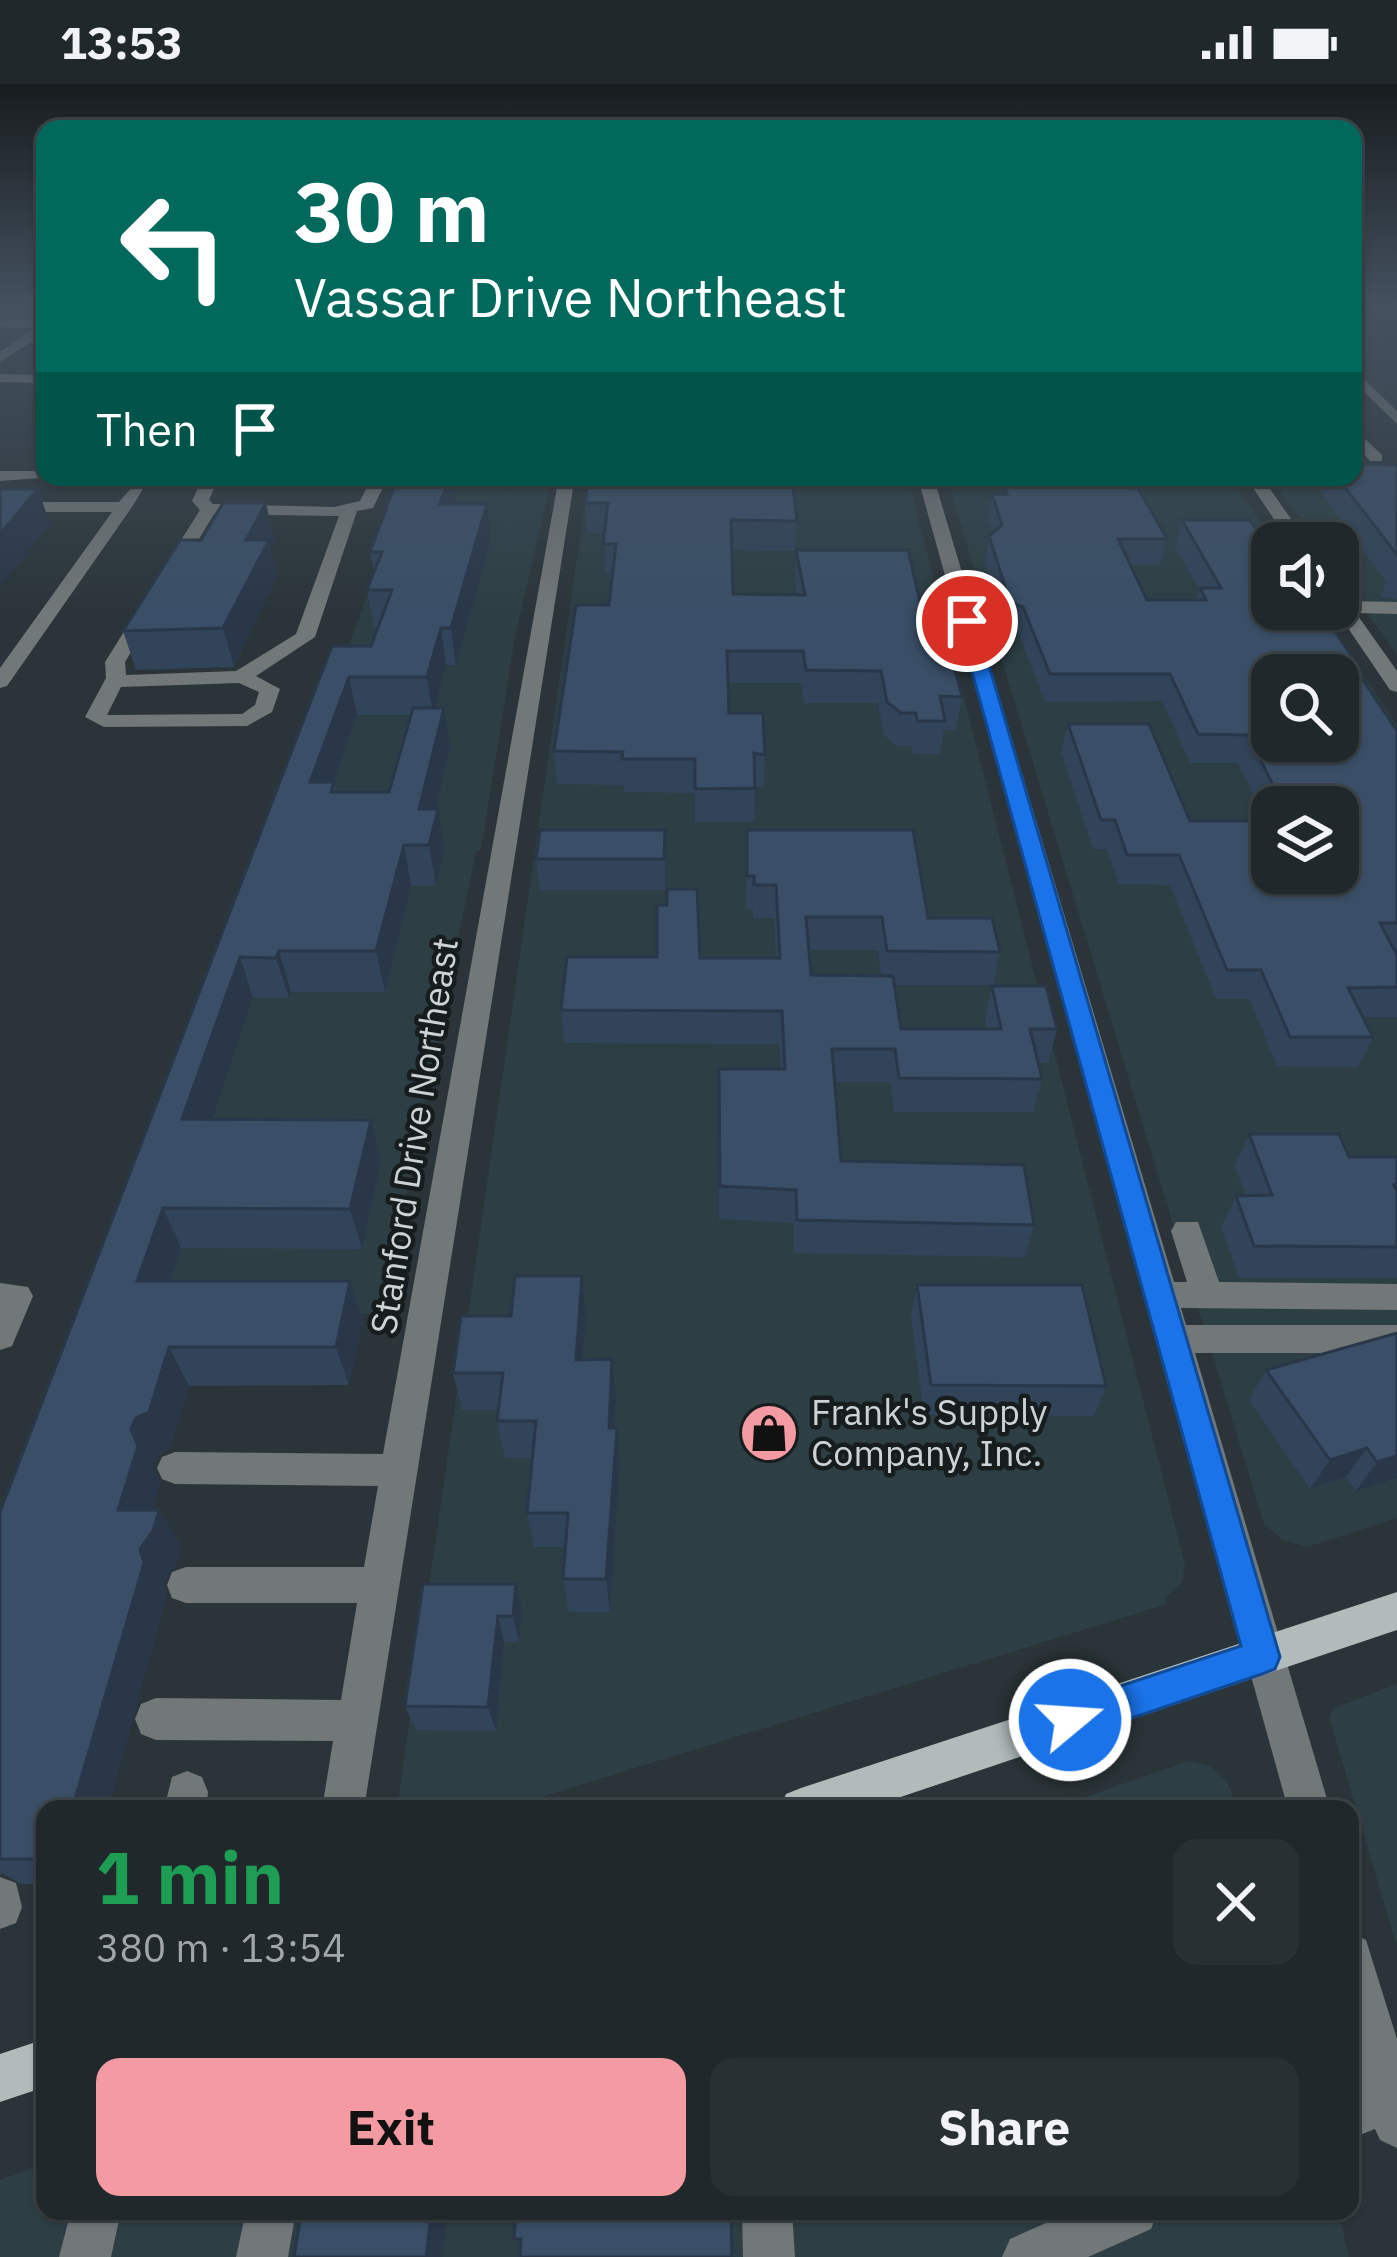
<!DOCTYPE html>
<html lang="en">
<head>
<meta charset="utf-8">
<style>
	body { margin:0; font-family:"IBM Plex Sans",sans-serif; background:#283033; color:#f1f3f6; height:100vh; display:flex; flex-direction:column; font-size:45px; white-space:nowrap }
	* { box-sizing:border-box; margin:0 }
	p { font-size:39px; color:#a2a6a9 }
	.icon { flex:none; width:66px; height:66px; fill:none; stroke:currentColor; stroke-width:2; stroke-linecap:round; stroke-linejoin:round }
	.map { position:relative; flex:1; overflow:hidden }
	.panel { position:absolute; left:36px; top:1716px; width:1323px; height:420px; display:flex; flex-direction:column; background:#20282b; border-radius:24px; box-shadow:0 3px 9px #0004,0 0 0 3px #3d4447 }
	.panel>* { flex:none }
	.top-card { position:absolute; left:36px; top:36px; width:1326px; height:366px; border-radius:24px; box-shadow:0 3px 9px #0004,0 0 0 3px #3d4447; background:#00695c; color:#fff; overflow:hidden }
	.tools { position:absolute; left:1251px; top:438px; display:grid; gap:24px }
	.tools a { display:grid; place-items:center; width:108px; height:108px; border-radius:24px; background:#20282b; box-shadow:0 3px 9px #0004,0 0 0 3px #3d4447; font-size:60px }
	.pin { position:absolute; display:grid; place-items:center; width:102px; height:102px; color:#fff; margin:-51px; border:6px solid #fff; border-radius:50%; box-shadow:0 3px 12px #0007 }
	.me { position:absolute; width:132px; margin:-66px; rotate:72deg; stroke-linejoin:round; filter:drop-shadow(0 0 9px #0008) }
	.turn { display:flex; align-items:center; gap:42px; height:252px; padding:0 60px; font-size:54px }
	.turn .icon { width:156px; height:156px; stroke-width:2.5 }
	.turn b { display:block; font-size:84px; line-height:102px }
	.then { display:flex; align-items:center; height:114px; padding:0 60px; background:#0003; gap:24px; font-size:45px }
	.round { display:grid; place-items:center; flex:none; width:126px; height:126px; border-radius:24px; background:#283033 }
	.summary { display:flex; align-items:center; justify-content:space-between; height:204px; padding:0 60px }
	h1 { font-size:72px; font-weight:800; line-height:90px; color:#1e9e55 }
	.action { display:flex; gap:24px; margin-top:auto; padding:24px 60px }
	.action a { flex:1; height:138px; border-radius:24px; background:#f49aa2; color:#111; font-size:48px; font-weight:800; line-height:138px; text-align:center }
	.action a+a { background:#283033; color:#f1f3f6 }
	.status { display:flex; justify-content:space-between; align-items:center; height:84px; padding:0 60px; background:#20282b; direction:ltr }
	.status svg { height:33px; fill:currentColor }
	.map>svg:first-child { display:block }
	.built { fill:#2d3f45; fill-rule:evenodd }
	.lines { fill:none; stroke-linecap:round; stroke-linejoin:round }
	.minor { fill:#727777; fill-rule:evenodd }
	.major { fill:#b0bbba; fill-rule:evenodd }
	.wall { fill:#324459; fill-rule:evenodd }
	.shaded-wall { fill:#293748 }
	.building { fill:#3a4f67; stroke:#293748; stroke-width:3; fill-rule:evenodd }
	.route { fill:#1a73e8; stroke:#114b97; stroke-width:3 }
	.labels { text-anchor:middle; stroke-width:9; stroke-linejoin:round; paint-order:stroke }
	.street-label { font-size:36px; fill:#cdd3d5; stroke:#171c1d }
	.poi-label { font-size:36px; fill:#cdd3d5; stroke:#171c1d; text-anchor:start }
</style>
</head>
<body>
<div class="status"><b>13:53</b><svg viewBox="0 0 49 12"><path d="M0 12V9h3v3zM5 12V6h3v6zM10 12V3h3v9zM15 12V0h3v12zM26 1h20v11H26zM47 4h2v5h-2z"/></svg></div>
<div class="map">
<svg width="1397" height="2173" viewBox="0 0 1397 2173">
	<rect width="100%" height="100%" fill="#2b3539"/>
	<path class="built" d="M1353,224L1397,266V331L1353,284Z
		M409,399H531L549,406L515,552L481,766L476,767L382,1230H102Z
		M963,399L1236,403L1277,459H1272V525H1320L1397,642V1434L1307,1463L1283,1456L1264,1440L950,405ZM1272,591H1338V657H1272ZM1272,723H1338V789H1272Z
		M892,400L911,406L1185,1481L1182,1498L1165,1514L1167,1520L502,1725H397L587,405L598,401Z
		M1290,401H1397V571L1338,488V459H1318L1282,409L1283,402Z
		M1397,1600V1862L1329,1633L1334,1624Z
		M1189,1677L1210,1682L1227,1698L1238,1725H1051Z
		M45,2080V2127H1338L1349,2173H0V2096Z"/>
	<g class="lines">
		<path class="minor" d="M0,235L45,236V249L0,278V268L35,244L0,243Z
			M1353,285L1397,327V340L1353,297Z
			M0,290L45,291V299L0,298Z
			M1353,343L1382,371V377H1370L1353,357Z
			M0,387H45V393H52L0,397Z
			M1353,389H1397V399L1265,398L1308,459H1290L1249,398H1154L1146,393H1353Z
			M203,393H219L209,416L213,420L334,423L360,417L372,393H388L373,424L357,427L315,553L256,592L280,605L272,628L247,642L104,643L85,633L106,594L105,578L200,426L192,417ZM214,430L339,432L296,550L236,587L126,591L125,578ZM239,599L259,608L255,621L242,630L107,631L121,603Z
			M515,393H639L631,398H574L364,1725H322L333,1657L156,1656L141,1650L135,1635L141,1620L156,1614L341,1616L357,1519H186L172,1514L167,1501L172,1488L186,1483H364L378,1402L175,1400L162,1395L157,1384L162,1373L175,1368L383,1370L558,398H523Z
			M743,393H1095L1087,398H935L1174,1198H1187L1171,1147L1176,1138H1198L1219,1198L1397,1200V1226L1181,1224L1186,1241H1397V1269H1195L1330,1725H1288L919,398H751Z
			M135,400L143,405L132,423L7,602L0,604V584L112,428H0V418H119Z
			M1338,510L1348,517L1397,518V530L1356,529L1397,587V608L1390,606L1335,525Z
			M0,1199L28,1203L33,1212L12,1262L0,1266Z
			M187,1687L202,1693L208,1708L206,1725H164L172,1693Z
			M0,1793L16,1799L22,1823L16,1839L0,1845Z
			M1350,1849L1366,1856L1397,1955V2064L1380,2056L1375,2045L1350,2055V2007L1362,2002L1350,1956Z
			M71,2127H121L111,2173H59Z
			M246,2127H296L288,2173H236Z
			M742,2127H792L795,2173H743Z
			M1073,2127H1158L1151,2145L1088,2173H1002L1010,2155Z"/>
		<path class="major" d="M1397,1508V1546L865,1725H780L786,1710L801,1704Z
			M45,1955V2003L0,2018V1970Z"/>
	</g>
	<path class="wall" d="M0,224H28L20,231L0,232Z
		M1397,381V515L1381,513L1386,498L1318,404L1322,393H1353Z
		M589,393L797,437L795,467L732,466L733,510L797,511L795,497L796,466L930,561L962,613L956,646H944L940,670H913L911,662H897L884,651L878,619H804L801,599H728L729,629L765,671L764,704L755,703L754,738H695V709L624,708V701L557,700L554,667L609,521L612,490H605V449H587L585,419Z
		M1010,393L1056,401L1167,455L1160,481H1130L1147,516H1196L1199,506L1175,462L1182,436L1266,460L1330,526L1327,535L1361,587L1360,591L1397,647V933H1363L1373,953L1358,983L1277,982L1250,915H1216L1170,801L1119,800L1107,765H1093L1061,668L1068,640L1190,737H1267L1238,679H1190L1162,617L1045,618L1019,550L1006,545L985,478L989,452L993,449L988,435L992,410H1003L1004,403H1008ZM1272,591H1338V657H1325L1327,661H1296L1270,614H1272ZM1272,723H1338L1272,789Z
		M456,418V420H487L491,455L456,581H446L435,624L450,663L435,725H438L445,765L436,802H411L385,908H291L289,914H253L212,1035L371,1036L381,1076L362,1165L181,1164L170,1197L363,1236L349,1301L189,1302L170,1365L158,1371L153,1382L160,1399L152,1426H159L181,1461L175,1482L163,1499L167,1513L45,1725V1800H21L2,1789L0,1792V1428L332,562H371L378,543H374L367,506L374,487L370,468ZM357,631H411L389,708H336L334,698Z
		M266,419L274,455L270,463L277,493L234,583L136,586L123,547L201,456Z
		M665,746V806H540L536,775Z
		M747,746L1000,868L993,901H894L901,945H987L985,935L992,902L1057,945L1048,979H1038L1042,995L1033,1028H894L890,998H834L841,1077L1034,1141L1025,1173L794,1169V1139L719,1135V985H781L779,960L564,959L561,926L700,874H776L774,834H753V825H746ZM809,866H878L881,892L811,891Z
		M1249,1050L1349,1073H1397V1194H1239L1221,1143L1236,1112H1246L1235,1082Z
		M582,1192L586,1231L583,1276L612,1275L616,1313L614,1344L620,1380L610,1528H569L563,1495L566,1463H534L527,1429L532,1374H505L497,1337L499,1326H462L453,1289L511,1232Z
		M917,1201L1106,1302L1094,1332L924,1331L911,1232Z
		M1397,1249V1394L1356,1407L1346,1393L1310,1405L1249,1316L1266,1286Z
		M423,1500L522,1527L519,1558H504L496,1647L416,1646L405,1622Z"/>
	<path class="shaded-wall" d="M449,393H453L456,418L444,455L440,420Z
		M38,405L50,440L0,503V450Z
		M266,419L274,455L270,463L277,493L234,583L223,544L246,456Z
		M487,420L491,455L456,581L451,544Z
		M441,544L446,581L433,631L427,593Z
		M349,593L357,631L320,738L310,698Z
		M444,624L450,663L426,765L419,725Z
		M438,725L445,765L436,802L429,761Z
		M404,761L411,802L385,908L376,867Z
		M279,867L291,908L289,914L276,874Z
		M240,873L253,914L198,1076L182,1035Z
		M371,1036L381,1076L362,1165L350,1125Z
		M163,1124L181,1164L157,1237L137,1197Z
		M582,1192L586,1231L580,1313L576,1276Z
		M350,1197L363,1236L349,1301L336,1263Z
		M169,1263L189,1302L170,1365L158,1371L153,1382L160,1399L142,1461L118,1426L131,1345Z
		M612,1275L616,1313L612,1380L609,1344Z
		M617,1344L620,1380L610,1528L606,1495Z
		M1367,1364L1346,1393L1310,1405L1330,1376Z
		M1397,1372V1394L1356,1407L1377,1378Z
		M159,1426L181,1461L175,1482L163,1499L167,1513L108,1725H72L140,1465Z
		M516,1500L522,1527L519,1558L513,1532Z
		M498,1532L504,1558L496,1647L488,1623Z
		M431,2131L446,2140L443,2173H426Z"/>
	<path class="building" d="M1353,380L1397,381V471L1337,393H1353Z
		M398,393H449L440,420H487L451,544H441L427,593H349L310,698H334L331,708H389L413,624H444L419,725H438L429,761H404L376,867H279L276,874L240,873L182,1035L371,1036L350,1125L163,1124L137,1197H350L336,1263H169L149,1328L136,1334L131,1345L138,1362L118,1426H159L153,1447L140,1465L144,1479L72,1725H45V1775H0V1428L332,562H371L392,506H367L382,468H370Z
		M589,393H792L797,437L731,436L733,510L805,511L796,466H908L930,561L935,570H951L962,613L940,612L945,637H917L916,629H901L887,618L881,587L806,586L803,567H727L729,629H763L765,671L754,669L755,704L695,705V675H622L623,668L554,667L576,521H609L616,460H603L608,419H585Z
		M1010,393H1052L1056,401L1138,404L1167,455H1118L1147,516H1206L1200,504H1221L1182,436H1250L1266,460H1272V525L1330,526H1321L1361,587H1357L1397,647V839H1380L1397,871V903L1348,904L1373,953H1290L1261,886H1227L1179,771H1127L1115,736H1101L1068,640H1149L1190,737H1272V789H1338V723H1284L1248,651L1198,650L1170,590H1050L1023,523L1010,518L989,452L1002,441L992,410H1007L1004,403H1014ZM1255,587H1310L1312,591H1338V633L1356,661H1296L1294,657H1272V617Z
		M0,405H38L0,450Z
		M223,419H266L246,456H269L223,544L123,547L180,456H201Z
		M540,746H665L664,775H536Z
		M747,746H913L928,834H992L1000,868L887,867L882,833H806L811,891L893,892L901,945H1001L992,902H1046L1057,945H1030L1042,995L899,994L895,965H832L841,1077L1024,1081L1034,1141L797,1136L796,1106L720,1102L719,985H785L782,927L561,926L567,873H657V821H667V805H697L700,874H780L776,801H754V792H747Z
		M1249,1050H1339L1349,1073H1397V1101H1394L1397,1107V1163L1254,1162L1236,1112L1272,1111Z
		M515,1192H582L576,1276L612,1275L609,1344H617L606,1495H563L568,1429H527L536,1337H497L503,1289H453L461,1232H511Z
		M917,1201H1082L1106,1302L931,1301Z
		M1397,1249V1372L1377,1378L1367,1364L1330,1376L1266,1286Z
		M423,1500H516L513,1532H498L488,1623L405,1622Z
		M516,2127H731L732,2173H520L521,2155H514Z
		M301,2130L431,2131L426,2173H294Z"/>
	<linearGradient id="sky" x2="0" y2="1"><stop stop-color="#181d1f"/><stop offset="0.42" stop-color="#44515f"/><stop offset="1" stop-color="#44515f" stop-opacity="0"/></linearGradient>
	<rect width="1397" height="528" fill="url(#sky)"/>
	<path class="route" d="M967,532L976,537L1280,1573L1275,1585L1262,1590L1070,1655L1057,1649L1051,1636L1057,1623L1241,1562L958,537Z"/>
	<defs>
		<symbol id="shop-disc" viewBox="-11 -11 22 22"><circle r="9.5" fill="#f49aa2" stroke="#171c1d"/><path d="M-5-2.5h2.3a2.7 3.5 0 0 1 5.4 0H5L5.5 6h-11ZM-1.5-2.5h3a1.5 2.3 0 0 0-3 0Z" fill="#111"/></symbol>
	</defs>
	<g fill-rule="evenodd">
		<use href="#shop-disc" x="736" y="1316" width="66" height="66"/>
	</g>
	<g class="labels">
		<g class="street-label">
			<text transform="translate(414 1052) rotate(-81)" y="13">Stanford Drive Northeast</text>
		</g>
		<g class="poi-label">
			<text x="811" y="1341">Frank's Supply<tspan x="811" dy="41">Company, Inc.</tspan></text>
		</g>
	</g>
</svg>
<div class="tools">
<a><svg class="icon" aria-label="sound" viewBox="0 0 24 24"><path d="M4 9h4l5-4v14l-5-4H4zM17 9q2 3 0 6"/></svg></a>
<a><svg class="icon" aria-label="search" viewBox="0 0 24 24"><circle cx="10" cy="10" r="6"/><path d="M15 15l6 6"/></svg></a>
<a><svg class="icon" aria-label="layers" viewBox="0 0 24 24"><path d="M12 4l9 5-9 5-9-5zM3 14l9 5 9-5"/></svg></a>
</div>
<div class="pin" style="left:967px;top:537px;background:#d93025"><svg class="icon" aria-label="arrive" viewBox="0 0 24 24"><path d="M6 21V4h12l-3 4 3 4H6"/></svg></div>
<svg class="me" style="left:1070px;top:1636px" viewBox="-20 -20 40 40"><circle r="17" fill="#1a73e8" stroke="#fff" stroke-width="3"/><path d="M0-11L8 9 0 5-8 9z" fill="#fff"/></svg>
<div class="top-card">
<div class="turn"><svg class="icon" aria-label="left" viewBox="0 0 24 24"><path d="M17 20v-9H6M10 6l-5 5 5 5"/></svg><div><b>30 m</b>Vassar Drive Northeast</div></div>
<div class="then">Then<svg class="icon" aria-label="arrive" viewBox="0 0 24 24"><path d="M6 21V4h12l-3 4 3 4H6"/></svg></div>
</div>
<section class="panel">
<div class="summary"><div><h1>1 min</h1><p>380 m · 13:54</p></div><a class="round"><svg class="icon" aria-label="close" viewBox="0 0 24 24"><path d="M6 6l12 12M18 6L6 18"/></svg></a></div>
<div class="action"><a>Exit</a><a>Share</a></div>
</section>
</div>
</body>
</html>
